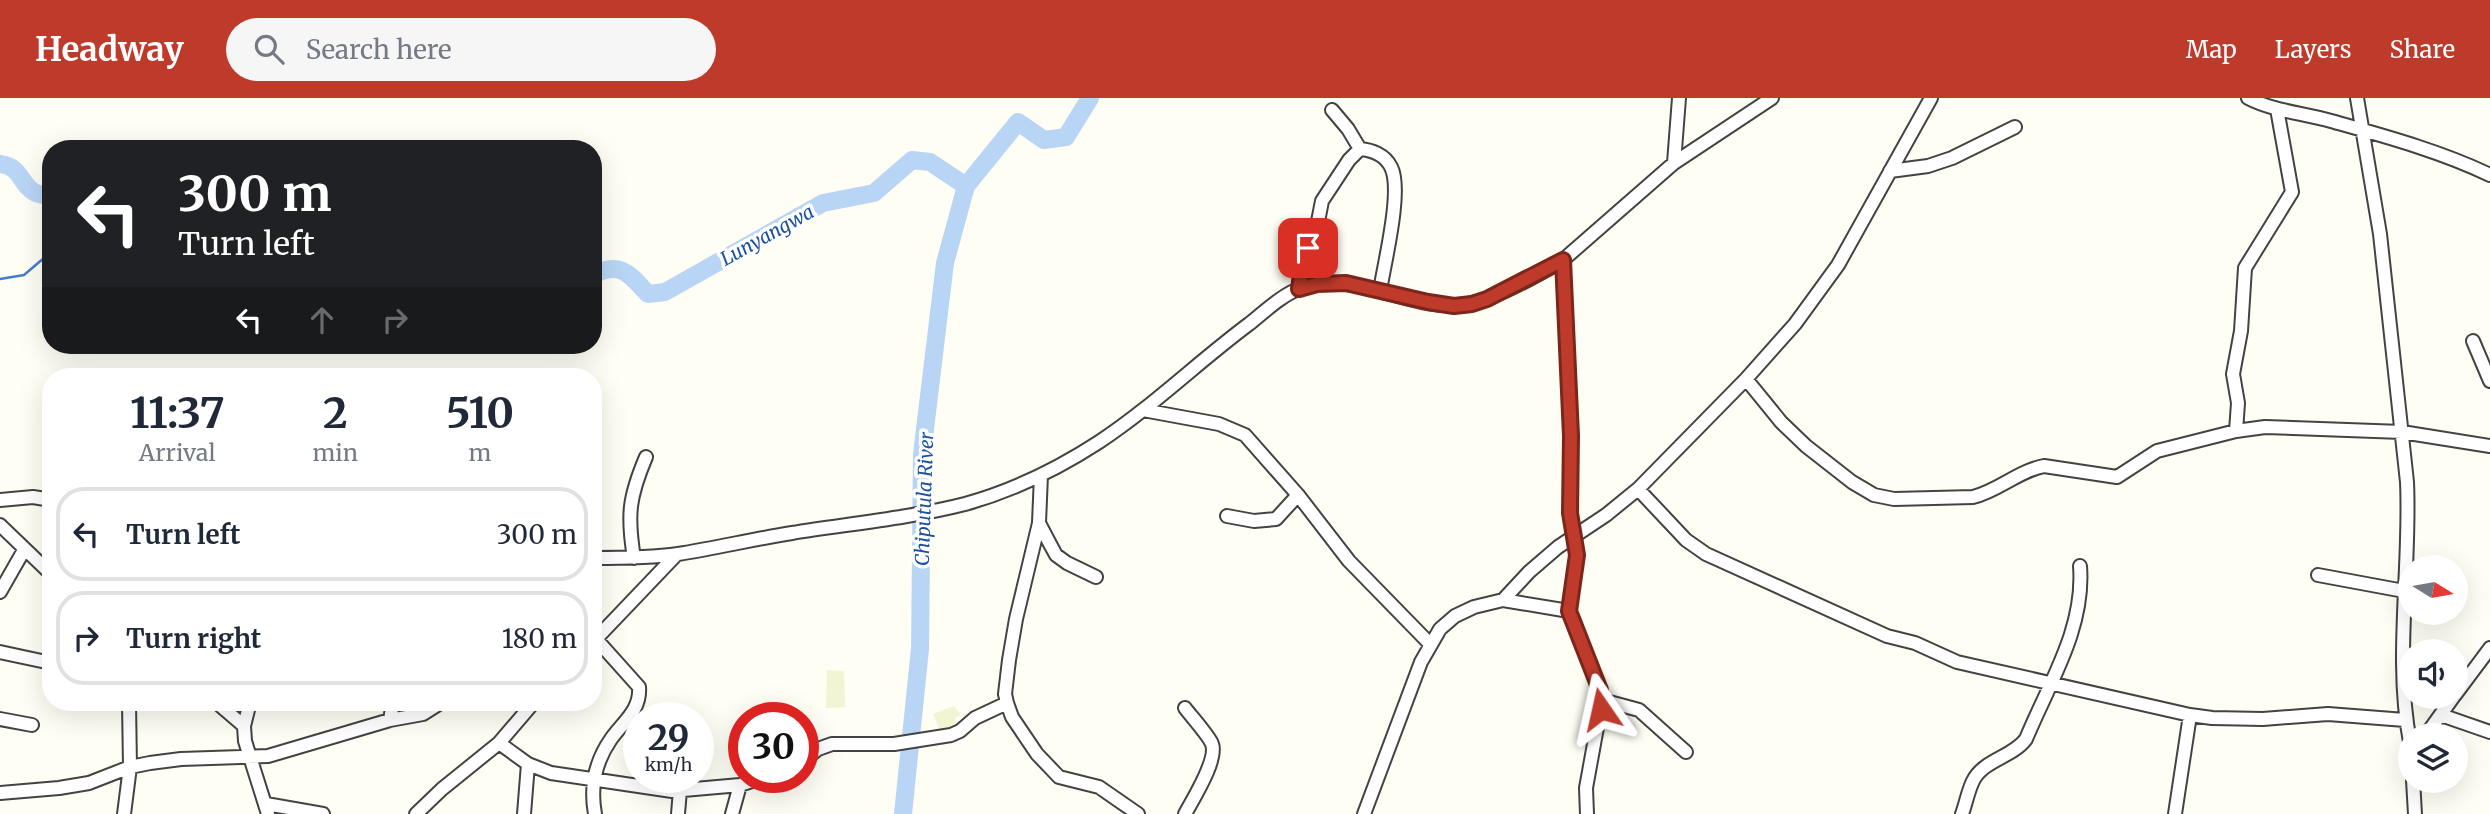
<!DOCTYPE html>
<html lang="en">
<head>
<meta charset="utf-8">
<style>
	body { margin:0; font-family:Merriweather,serif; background:#f6f6f7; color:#1f2937; height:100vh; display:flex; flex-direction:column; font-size:26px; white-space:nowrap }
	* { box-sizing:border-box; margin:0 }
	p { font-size:23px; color:#747a83 }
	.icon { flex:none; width:38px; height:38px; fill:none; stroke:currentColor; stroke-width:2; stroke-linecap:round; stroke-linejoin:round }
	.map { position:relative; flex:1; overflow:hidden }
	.panel { position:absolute; left:42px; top:270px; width:560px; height:343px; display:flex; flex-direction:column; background:#fff; border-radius:28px; box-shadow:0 7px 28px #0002 }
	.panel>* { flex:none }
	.hud { position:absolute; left:42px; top:42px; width:560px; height:214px; border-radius:28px; box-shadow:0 7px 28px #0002; background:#202124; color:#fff; overflow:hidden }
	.needle { width:46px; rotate:101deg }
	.controls { position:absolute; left:2398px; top:457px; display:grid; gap:14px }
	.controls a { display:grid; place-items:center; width:70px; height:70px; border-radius:50%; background:#fff; box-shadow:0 7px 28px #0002; font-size:35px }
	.speed { position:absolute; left:623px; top:604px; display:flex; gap:14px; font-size:35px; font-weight:700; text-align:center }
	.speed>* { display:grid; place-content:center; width:91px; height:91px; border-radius:50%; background:#fff; box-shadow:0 7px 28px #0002; line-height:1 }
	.speed small { font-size:18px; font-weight:400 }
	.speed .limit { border:10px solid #d22; background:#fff; color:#111 }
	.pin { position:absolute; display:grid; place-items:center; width:60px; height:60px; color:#fff; margin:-30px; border-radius:14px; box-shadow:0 4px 10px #0006 }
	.me { position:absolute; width:77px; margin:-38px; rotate:349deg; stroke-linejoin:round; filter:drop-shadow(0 0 5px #0008) }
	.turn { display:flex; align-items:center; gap:24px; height:147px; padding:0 21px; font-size:32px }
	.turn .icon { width:91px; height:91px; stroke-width:2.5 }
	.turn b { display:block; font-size:49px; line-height:60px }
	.lanes { display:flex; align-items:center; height:66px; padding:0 21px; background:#0003; justify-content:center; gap:35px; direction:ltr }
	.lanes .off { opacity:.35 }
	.eta { display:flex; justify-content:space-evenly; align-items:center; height:119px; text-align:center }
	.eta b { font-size:42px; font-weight:700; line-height:49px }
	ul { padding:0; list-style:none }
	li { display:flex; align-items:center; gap:21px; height:94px; margin:0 14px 10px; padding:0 7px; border:4px solid #e0e1e3; border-radius:28px }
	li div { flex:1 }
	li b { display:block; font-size:26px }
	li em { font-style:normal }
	header { display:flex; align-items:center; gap:42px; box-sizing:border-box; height:98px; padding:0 35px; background:#be3a2a; color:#fff }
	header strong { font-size:33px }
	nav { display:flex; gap:38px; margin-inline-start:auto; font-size:24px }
	.search { width:490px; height:63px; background:#f6f6f7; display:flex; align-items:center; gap:18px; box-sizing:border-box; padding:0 24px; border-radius:38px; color:#747a83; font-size:26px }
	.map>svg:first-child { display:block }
	.farmland { fill:#f2f5d3 }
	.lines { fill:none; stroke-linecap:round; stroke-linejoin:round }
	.stream { stroke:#427ecb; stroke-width:2.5 }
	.river { stroke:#b9d5f5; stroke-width:18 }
	.minor-casing { stroke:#434343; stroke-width:16 }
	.minor { stroke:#fff; stroke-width:12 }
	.route-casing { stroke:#7c261b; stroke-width:18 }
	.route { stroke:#be3a2a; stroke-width:12 }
	.labels { text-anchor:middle; stroke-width:7; stroke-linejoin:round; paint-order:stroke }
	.water-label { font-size:19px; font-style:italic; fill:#1b51a1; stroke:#fff }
</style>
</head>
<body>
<header>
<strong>Headway</strong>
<div class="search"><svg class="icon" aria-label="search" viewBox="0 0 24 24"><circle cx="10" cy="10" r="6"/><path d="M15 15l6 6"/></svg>Search here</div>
<nav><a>Map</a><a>Layers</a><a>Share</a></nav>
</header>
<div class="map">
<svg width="2490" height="716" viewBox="0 0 2490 716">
	<rect width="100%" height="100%" fill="#fffef4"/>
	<path class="farmland" d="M827,572L844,573L845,609L826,610Z
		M954,608L961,617L955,620L956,627L942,638L933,616Z"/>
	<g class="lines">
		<path class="stream" d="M0,181L24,177L51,154"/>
		<path class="river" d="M0,66C22,69 19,85 34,94C38,97 46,97 51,98
			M593,177C621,162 630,177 648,196L665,194L823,105L874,95L912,62L930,64L966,88L1018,24L1044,42L1066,39L1090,0
			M903,716L920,551L922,356L945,165L966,88"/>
		<defs>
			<path id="minor" d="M2248,0C2273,13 2303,15 2331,23C2384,38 2440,53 2490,77
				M2357,0L2380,136L2407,384C2411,468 2394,562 2410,644
				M1332,12L1348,31L1360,51
				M1674,65L1679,0
				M1890,73L1928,68L1952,60L2015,29
				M1563,162L1571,338L1570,415L1577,457L1569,513L1600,592L1602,602L1586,690L1587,716
				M1299,191L1304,155L1314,144L1322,103L1349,62L1360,51C1372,52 1385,57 1391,69C1403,92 1384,166 1380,193
				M2473,243L2490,283
				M1746,281L1781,324L1806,348L1852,384L1874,397L1894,401L1973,399C1998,393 2018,373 2044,368L2117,379L2157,353L2236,333L2265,329L2402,334L2490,348
				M1143,312L1219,326L1245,337L1298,397L1349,463L1431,547
				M2236,333L2238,305L2233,276L2241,233L2245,170L2292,94L2277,11
				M1041,377L1039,425L1050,446L1056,457L1067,465L1096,479
				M1638,391L1686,442L1706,456L1887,538L1915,545L1957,564L2190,617L2212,620L2263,621L2328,616L2405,622
				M0,402L33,399L51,402
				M1227,418L1254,423L1276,421L1298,397
				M1039,425L1016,521L1009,562L1005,596L1007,605L1012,619L1037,656L1059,679L1099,689L1138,716
				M0,427L51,476
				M593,460C621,460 650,460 678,456C716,450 754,441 792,435C848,426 910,420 965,406C1012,393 1059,370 1099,344C1152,309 1198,264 1249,226C1264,214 1283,196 1301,190C1354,172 1404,210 1457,207C1488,206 1536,178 1563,162L1674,65L1772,0
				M634,460C627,417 629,399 646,359
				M2318,477L2404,493
				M0,494L24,452
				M1503,502L1569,513
				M593,544L677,456
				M0,554L51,565
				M2455,597L2490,550
				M1602,602L1639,612L1686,654
				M216,604L244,628
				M250,604L244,628L245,643L268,716
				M2441,617L2490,634
				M0,621L32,627
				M390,622L393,604
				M2426,637L2454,598
				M499,645L528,666L551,675L672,693L740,687L764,679
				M803,663L818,651L832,646H894L951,637L960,633L975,620L1007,605
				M2413,682L2415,716
				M0,695L59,690L89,685L130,669L150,665L181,661L268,658L390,622L423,616L442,604
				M266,706L323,716
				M124,716L130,669L129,604
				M416,716L442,691L499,645L534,604
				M524,716L528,666
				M595,716C590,689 595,664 611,641C623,624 641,612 639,589L596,541
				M678,716L680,692
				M732,716L740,687
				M1185,716C1193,701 1218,662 1212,646C1209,638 1191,618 1185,610
				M1364,716L1421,564L1440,531L1455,518L1474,509L1503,502L1529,474L1558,449L1606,417L1638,391L1746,281L1795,226L1838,167L1931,0
				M1962,716C1966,705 1968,693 1973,683C1983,662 2013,659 2026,641C2049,585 2085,531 2080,468
				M2175,716L2190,617"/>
		</defs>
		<use href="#minor" class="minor-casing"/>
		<use href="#minor" class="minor"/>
	</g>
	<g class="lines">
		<defs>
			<path id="route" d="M1308,150L1304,155L1299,191L1317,186L1346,185L1428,204L1454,208L1472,206L1487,201L1563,162L1571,338L1570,415L1577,457L1569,513L1600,592L1601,611"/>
		</defs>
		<use href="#route" class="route-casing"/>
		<use href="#route" class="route"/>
	</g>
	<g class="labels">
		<g class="water-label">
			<text transform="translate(767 137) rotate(-29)" y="7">Lunyangwa</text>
			<text transform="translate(924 401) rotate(-88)" y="7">Chiputula River</text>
		</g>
	</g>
</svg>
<div class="controls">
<a><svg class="needle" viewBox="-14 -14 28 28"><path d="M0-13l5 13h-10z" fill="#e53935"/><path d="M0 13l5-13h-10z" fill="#747a83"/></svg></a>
<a><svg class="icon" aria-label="sound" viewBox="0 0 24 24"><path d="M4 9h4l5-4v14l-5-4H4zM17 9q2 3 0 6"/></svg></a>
<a><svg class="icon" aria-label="layers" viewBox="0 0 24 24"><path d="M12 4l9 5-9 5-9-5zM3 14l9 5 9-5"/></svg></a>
</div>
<div class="speed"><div>29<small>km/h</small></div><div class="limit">30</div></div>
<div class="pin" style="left:1308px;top:150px;background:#d93025"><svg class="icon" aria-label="arrive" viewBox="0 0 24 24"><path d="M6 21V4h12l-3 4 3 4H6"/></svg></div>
<svg class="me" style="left:1601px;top:611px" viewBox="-20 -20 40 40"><path d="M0-17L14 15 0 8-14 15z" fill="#be3a2a" stroke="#fff" stroke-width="4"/></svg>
<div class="hud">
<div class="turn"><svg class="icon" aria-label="left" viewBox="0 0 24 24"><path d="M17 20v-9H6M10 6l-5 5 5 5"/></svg><div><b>300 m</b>Turn left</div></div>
<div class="lanes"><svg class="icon" aria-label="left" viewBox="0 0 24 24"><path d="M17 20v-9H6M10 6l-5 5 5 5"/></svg><svg class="icon off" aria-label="ahead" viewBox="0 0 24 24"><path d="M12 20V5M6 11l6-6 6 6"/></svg><svg class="icon off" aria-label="right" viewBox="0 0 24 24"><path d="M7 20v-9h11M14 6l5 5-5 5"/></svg></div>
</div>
<section class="panel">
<div class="eta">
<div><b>11:37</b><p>Arrival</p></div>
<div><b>2</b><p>min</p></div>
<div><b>510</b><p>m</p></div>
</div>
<ul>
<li><svg class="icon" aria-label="left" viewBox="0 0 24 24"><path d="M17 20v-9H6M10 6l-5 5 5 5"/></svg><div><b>Turn left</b></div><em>300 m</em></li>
<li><svg class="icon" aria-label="right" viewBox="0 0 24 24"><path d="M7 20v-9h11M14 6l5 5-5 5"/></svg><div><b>Turn right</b></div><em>180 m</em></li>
</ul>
</section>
</div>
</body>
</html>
